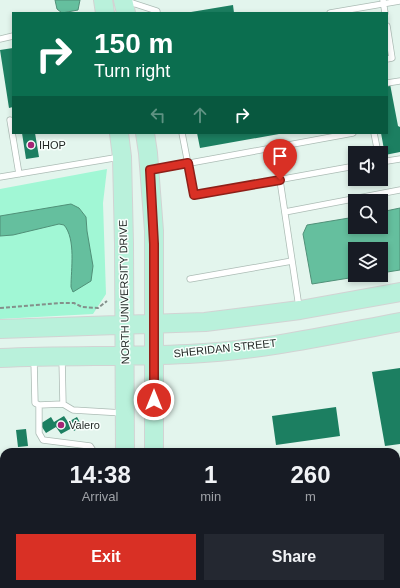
<!DOCTYPE html>
<html lang="en">
<head>
<meta charset="utf-8">
<style>
	body { margin:0; font-family:Arial,sans-serif; background:#242831; color:#f1f3f6; height:100vh; display:flex; flex-direction:column; font-size:15px; white-space:nowrap }
	* { box-sizing:border-box; margin:0 }
	p { font-size:13px; color:#9ea1a6 }
	.icon { flex:none; width:22px; height:22px; fill:none; stroke:currentColor; stroke-width:2; stroke-linecap:round; stroke-linejoin:round }
	.map { position:relative; flex:1; overflow:hidden }
	.sheet { position:absolute; left:0px; top:448px; width:400px; height:140px; display:flex; flex-direction:column; background:#171b24; border-radius:12px 12px 0 0; box-shadow:0 2px 6px #0003 }
	.sheet>* { flex:none }
	.banner { position:absolute; left:12px; top:12px; width:376px; height:122px; border-radius:0px; box-shadow:0 2px 6px #0003; background:#0b6e4f; color:#fff; overflow:hidden }
	.controls { position:absolute; left:348px; top:146px; display:grid; gap:8px }
	.controls a { display:grid; place-items:center; width:40px; height:40px; border-radius:0px; background:#171b24; box-shadow:0 2px 6px #0003; font-size:20px }
	.pin { position:absolute; display:grid; place-items:center; width:34px; height:34px; color:#fff; margin:-41px -17px; border-radius:50% 50% 50% 0; rotate:-45deg; box-shadow:0 0 4px #0007 }
	.pin .icon { rotate:45deg }
	.me { position:absolute; width:44px; margin:-22px; rotate:0deg; stroke-linejoin:round; filter:drop-shadow(0 0 3px #0008) }
	.turn { display:flex; align-items:center; gap:14px; height:84px; padding:0 16px; font-size:18px }
	.turn .icon { width:52px; height:52px; stroke-width:2.5 }
	.turn b { display:block; font-size:28px; line-height:34px }
	.lanes { display:flex; align-items:center; height:38px; padding:0 16px; background:#0003; justify-content:center; gap:20px; direction:ltr }
	.lanes .off { opacity:.35 }
	.eta { display:flex; justify-content:space-evenly; align-items:center; height:68px; text-align:center }
	.eta b { font-size:24px; font-weight:700; line-height:28px }
	.action { display:flex; gap:8px; margin-top:auto; padding:8px 16px }
	.action a { flex:1; height:46px; border-radius:0px; background:#d93025; color:#fff; font-size:16px; font-weight:700; line-height:46px; text-align:center }
	.action a+a { background:#242831; color:#f1f3f6 }
	.map>svg:first-child { display:block }
	.green { fill:#a1f7d5 }
	.water { fill:#65bf9e; stroke:#509078 }
	.lines { fill:none; stroke-linecap:round; stroke-linejoin:round }
	.canal { stroke:#65bf9e; stroke-width:11 }
	.building { fill:#1c7f61 }
	.service-casing { stroke:#acbcb5; stroke-width:7 }
	.primary-casing { stroke:#d2d3d3; stroke-width:20 }
	.path { stroke:#84908b; stroke-width:2; stroke-dasharray:4 2; stroke-linecap:butt }
	.service { stroke:#fff; stroke-width:5.5 }
	.primary { stroke:#b9f1db; stroke-width:18 }
	.route-casing { stroke:#8d1f18; stroke-width:10 }
	.route { stroke:#d93025; stroke-width:7 }
	.poi-dot { fill:#a52575; stroke:#f8fffc; stroke-width:1.5 }
	.labels { text-anchor:middle; stroke-width:3; stroke-linejoin:round; paint-order:stroke }
	.poi-label { font-size:11px; fill:#1e2421; stroke:#f8fffc; text-anchor:start }
	.street-label { font-size:11px; fill:#1e2421; stroke:#f8fffc }
</style>
</head>
<body>
<div class="map">
<svg width="400" height="588" viewBox="0 0 400 588">
	<rect width="100%" height="100%" fill="#e3f5ed"/>
	<path class="green" d="M107,169L103,203L106,294L93,314L0,319V189Z"/>
	<path class="water" d="M55,0H80L78,10L62,13L57,9Z
		M71,204L79,208L86,217L87,231L93,266L91,281L73,292L71,287C71,269 76,239 64,225L59,224L13,235L0,236V216Z
		M400,208V270L381,273V249H355V275H368L312,284L303,234L307,225L355,217V227H381V212Z"/>
	<g class="lines">
		<path class="canal" d="M207,584L208,588"/>
	</g>
	<path class="building" d="M233,5L234,13H191V12Z
		M13,48V107L9,108L0,50Z
		M390,84L398,126L400,127V152L385,155L381,133H387V85Z
		M22,133H35L39,157L26,159Z
		M197,133H279V134L200,148Z
		M400,368V444L385,446L372,372Z
		M336,407L340,436L276,445L272,416Z
		M64,416L68,422L77,417L82,426L74,431L72,428L61,434L56,427L46,433L40,424L51,417L54,422Z
		M26,429L28,446L18,447L16,430Z
		M396,498H400V528L396,507Z
		M4,583L9,584L10,588H0V584Z"/>
	<g class="lines">
		<defs>
			<path id="service" d="M383,0L385,13
				M126,1L157,11V13
				M330,13L400,1
				M387,26L392,58L387,59
				M0,39L13,36
				M387,83L400,81
				M10,120L19,174
				M182,133L194,195L355,166
				M374,133L378,153
				M275,147L299,307
				M381,162L400,159
				M152,170L353,133
				M0,177L120,157
				M285,212L400,190
				M190,279L292,261
				M62,358L63,404L73,410L123,413
				M34,360L35,403L39,405L63,404
				M39,405V433L43,440L90,446L94,452
				M79,584V588"/>
			<path id="primary" d="M103,0L105,13
				M123,0L126,13
				M119,133L122,157L124,244L125,452
				M145,133L148,153L154,231V452
				M0,329L205,322L300,310L400,292
				M0,358C63,355 125,357 188,354C259,351 330,335 400,322
				M133,584L134,588
				M163,584V588"/>
		</defs>
		<use href="#service" class="service-casing"/>
		<use href="#primary" class="primary-casing"/>
		<path class="path" d="M0,308L60,303H74L82,307L98,308L107,301"/>
		<use href="#service" class="service"/>
		<use href="#primary" class="primary"/>
	</g>
	<g class="lines">
		<defs>
			<path id="route" d="M154,400V244L150,170L188,163L194,195L280,180"/>
		</defs>
		<use href="#route" class="route-casing"/>
		<use href="#route" class="route"/>
	</g>
	<g class="poi-dot">
		<circle cx="31" cy="145" r="4"/>
		<circle cx="61" cy="425" r="4"/>
	</g>
	<g class="labels">
		<g class="poi-label">
			<text x="39" y="149">IHOP</text>
			<text x="69" y="429">Valero</text>
		</g>
		<g class="street-label">
			<text transform="translate(124 292) rotate(-91)" y="4">NORTH UNIVERSITY DRIVE</text>
			<text transform="translate(225 348) rotate(-6)" y="4">SHERIDAN STREET</text>
		</g>
	</g>
</svg>
<div class="controls">
<a><svg class="icon" aria-label="sound" viewBox="0 0 24 24"><path d="M4 9h4l5-4v14l-5-4H4zM17 9q2 3 0 6"/></svg></a>
<a><svg class="icon" aria-label="search" viewBox="0 0 24 24"><circle cx="10" cy="10" r="6"/><path d="M15 15l6 6"/></svg></a>
<a><svg class="icon" aria-label="layers" viewBox="0 0 24 24"><path d="M12 4l9 5-9 5-9-5zM3 14l9 5 9-5"/></svg></a>
</div>
<div class="pin" style="left:280px;top:180px;background:#d93025"><svg class="icon" aria-label="arrive" viewBox="0 0 24 24"><path d="M6 21V4h12l-3 4 3 4H6"/></svg></div>
<svg class="me" style="left:154px;top:400px" viewBox="-20 -20 40 40"><circle r="17" fill="#d93025" stroke="#fff" stroke-width="3"/><path d="M0-11L8 9 0 5-8 9z" fill="#fff"/></svg>
<div class="banner">
<div class="turn"><svg class="icon" aria-label="right" viewBox="0 0 24 24"><path d="M7 20v-9h11M14 6l5 5-5 5"/></svg><div><b>150 m</b>Turn right</div></div>
<div class="lanes"><svg class="icon off" aria-label="left" viewBox="0 0 24 24"><path d="M17 20v-9H6M10 6l-5 5 5 5"/></svg><svg class="icon off" aria-label="ahead" viewBox="0 0 24 24"><path d="M12 20V5M6 11l6-6 6 6"/></svg><svg class="icon" aria-label="right" viewBox="0 0 24 24"><path d="M7 20v-9h11M14 6l5 5-5 5"/></svg></div>
</div>
<section class="sheet">
<div class="eta">
<div><b>14:38</b><p>Arrival</p></div>
<div><b>1</b><p>min</p></div>
<div><b>260</b><p>m</p></div>
</div>
<div class="action"><a>Exit</a><a>Share</a></div>
</section>
</div>
</body>
</html>
